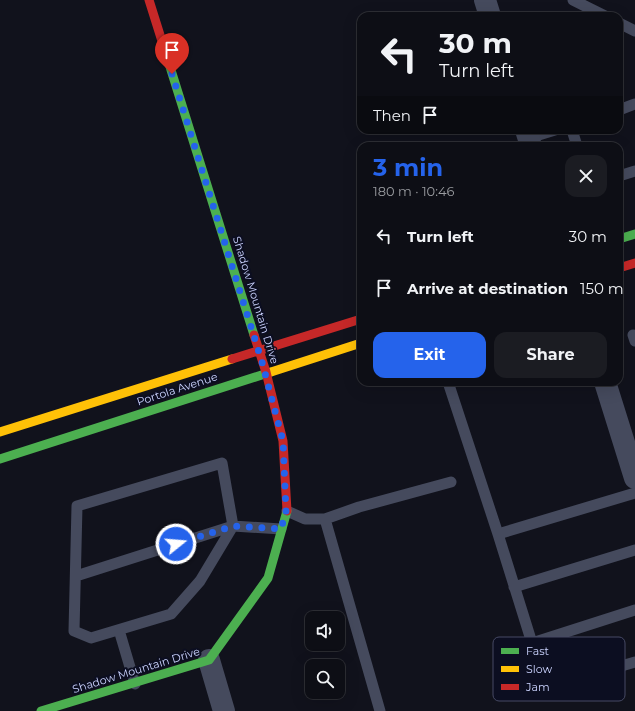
<!DOCTYPE html>
<html lang="en">
<head>
<meta charset="utf-8">
<style>
	body { margin:0; font-family:Montserrat,sans-serif; background:#1b1c22; color:#f1f3f6; height:100vh; display:flex; flex-direction:column; font-size:15px; white-space:nowrap }
	* { box-sizing:border-box; margin:0 }
	p { font-size:13px; color:#9a9ca0 }
	.icon { flex:none; width:22px; height:22px; fill:none; stroke:currentColor; stroke-width:2; stroke-linecap:round; stroke-linejoin:round }
	.map { position:relative; flex:1; overflow:hidden }
	.panel { position:absolute; left:357px; top:142px; width:266px; height:244px; display:flex; flex-direction:column; background:#0d0e15; border-radius:12px; box-shadow:0 4px 16px #0002,0 0 0 1px #2d2e34 }
	.panel>* { flex:none }
	.guide { position:absolute; left:357px; top:12px; width:266px; height:122px; border-radius:12px; box-shadow:0 4px 16px #0002,0 0 0 1px #2d2e34; background:#0d0e15; color:#f1f3f6; overflow:hidden }
	.controls { position:absolute; left:305px; top:611px; display:grid; gap:8px }
	.controls a { display:grid; place-items:center; width:40px; height:40px; border-radius:8px; background:#0d0e15; box-shadow:0 4px 16px #0002,0 0 0 1px #2d2e34; font-size:20px }
	.pin { position:absolute; display:grid; place-items:center; width:34px; height:34px; color:#fff; margin:-41px -17px; border-radius:50% 50% 50% 0; rotate:-45deg; box-shadow:0 0 4px #0007 }
	.pin .icon { rotate:45deg }
	.me { position:absolute; width:44px; margin:-22px; rotate:73deg; stroke-linejoin:round; filter:drop-shadow(0 0 3px #0008) }
	.turn { display:flex; align-items:center; gap:14px; height:84px; padding:0 16px; font-size:18px }
	.turn .icon { width:52px; height:52px; stroke-width:2.5 }
	.turn b { display:block; font-size:28px; line-height:34px }
	.then { display:flex; align-items:center; height:38px; padding:0 16px; background:#0003; gap:8px; font-size:15px }
	.round { display:grid; place-items:center; flex:none; width:42px; height:42px; border-radius:12px; background:#1b1c22 }
	.overview { display:flex; align-items:center; justify-content:space-between; height:68px; padding:0 16px }
	h1 { font-size:24px; font-weight:700; line-height:30px; color:#2563eb }
	.action { display:flex; gap:8px; margin-top:auto; padding:8px 16px }
	.action a { flex:1; height:46px; border-radius:12px; background:#2563eb; color:#fff; font-size:16px; font-weight:700; line-height:46px; text-align:center }
	.action a+a { background:#1b1c22; color:#f1f3f6 }
	ul { padding:0; list-style:none }
	li { display:flex; align-items:center; gap:12px; height:52px; padding:0 16px }
	li div { flex:1 }
	li b { display:block; font-size:15px }
	li em { font-style:normal }
	.map>svg:first-child { display:block }
	.lines { fill:none; stroke-linecap:round; stroke-linejoin:round }
	.lane { stroke:#454a5d; stroke-width:11 }
	.street { stroke:#454a5d; stroke-width:22 }
	.fast { stroke:#4caf50; stroke-width:9 }
	.slow { stroke:#ffc107; stroke-width:9 }
	.jam { stroke:#c62828; stroke-width:9 }
	.route { stroke:#2563eb; stroke-width:7; stroke-dasharray:0 12.6 }
	.labels { text-anchor:middle; stroke-width:4; stroke-linejoin:round; paint-order:stroke }
	.street-label { font-size:11px; fill:#ccd4ff; stroke:#0c0e21 }
	.key { fill:#0c0e21; stroke:#464964; stroke-width:1 }
	.key-label { font-size:11px; fill:#ccd4ff }
</style>
</head>
<body>
<div class="map">
<svg width="635" height="711" viewBox="0 0 635 711">
	<rect width="100%" height="100%" fill="#11121c"/>
	<g class="lines">
		<path class="lane" d="M573,0L605,16
			M619,23L635,31
			M619,110L635,104
			M572,130L577,146
			M529,138L555,130
			M619,176L635,171
			M633,335L635,341
			M448,382L498,534L546,688L635,662
			M222,463L233,526L200,581L171,614L91,638L74,631L77,506Z
			M287,511L305,519H325L359,507L451,482
			M325,519L380,711
			M498,534L635,493
			M76,576L233,526L281,529
			M514,587L635,550
			M119,630L135,684
			M532,643L635,610"/>
		<path class="street" d="M485,0L490,16
			M526,130L531,146
			M605,382L635,478
			M209,660L224,711"/>
		<path class="fast" d="M166,54L254,335
			M619,239L635,234
			M0,459L271,372
			M41,711L209,660L268,578L287,511"/>
		<path class="slow" d="M271,372L361,343
			M0,432L232,359"/>
		<path class="jam" d="M149,0L166,54
			M619,268L635,263
			M254,335L266,372L283,441L287,511
			M232,359L361,319"/>
	</g>
	<g class="lines">
		<path class="route" d="M172,74L262,362L283,441L286,511L281,529L233,526L176,544"/>
	</g>
	<g class="labels">
		<g class="street-label">
			<text transform="translate(256 300) rotate(73)" y="4">Shadow Mountain Drive</text>
			<text transform="translate(177 389) rotate(-18)" y="4">Portola Avenue</text>
			<text transform="translate(136 670) rotate(-17)" y="4">Shadow Mountain Drive</text>
		</g>
	</g>
	<rect x="493" y="637" width="132" height="64" rx="6" class="key"/>
	<rect x="501" y="648" width="18" height="6" fill="#4caf50"/>
	<rect x="501" y="666" width="18" height="6" fill="#ffc107"/>
	<rect x="501" y="684" width="18" height="6" fill="#c62828"/>
	<g class="key-label">
		<text x="526" y="655">Fast</text>
		<text x="526" y="673">Slow</text>
		<text x="526" y="691">Jam</text>
	</g>
</svg>
<div class="controls">
<a><svg class="icon" aria-label="sound" viewBox="0 0 24 24"><path d="M4 9h4l5-4v14l-5-4H4zM17 9q2 3 0 6"/></svg></a>
<a><svg class="icon" aria-label="search" viewBox="0 0 24 24"><circle cx="10" cy="10" r="6"/><path d="M15 15l6 6"/></svg></a>
</div>
<div class="pin" style="left:172px;top:74px;background:#d93025"><svg class="icon" aria-label="arrive" viewBox="0 0 24 24"><path d="M6 21V4h12l-3 4 3 4H6"/></svg></div>
<svg class="me" style="left:176px;top:544px" viewBox="-20 -20 40 40"><circle r="17" fill="#2563eb" stroke="#fff" stroke-width="3"/><path d="M0-11L8 9 0 5-8 9z" fill="#fff"/></svg>
<div class="guide">
<div class="turn"><svg class="icon" aria-label="left" viewBox="0 0 24 24"><path d="M17 20v-9H6M10 6l-5 5 5 5"/></svg><div><b>30 m</b>Turn left</div></div>
<div class="then">Then<svg class="icon" aria-label="arrive" viewBox="0 0 24 24"><path d="M6 21V4h12l-3 4 3 4H6"/></svg></div>
</div>
<section class="panel">
<div class="overview"><div><h1>3 min</h1><p>180 m · 10:46</p></div><a class="round"><svg class="icon" aria-label="close" viewBox="0 0 24 24"><path d="M6 6l12 12M18 6L6 18"/></svg></a></div>
<ul>
<li><svg class="icon" aria-label="left" viewBox="0 0 24 24"><path d="M17 20v-9H6M10 6l-5 5 5 5"/></svg><div><b>Turn left</b></div><em>30 m</em></li>
<li><svg class="icon" aria-label="arrive" viewBox="0 0 24 24"><path d="M6 21V4h12l-3 4 3 4H6"/></svg><div><b>Arrive at destination</b></div><em>150 m</em></li>
</ul>
<div class="action"><a>Exit</a><a>Share</a></div>
</section>
</div>
</body>
</html>
